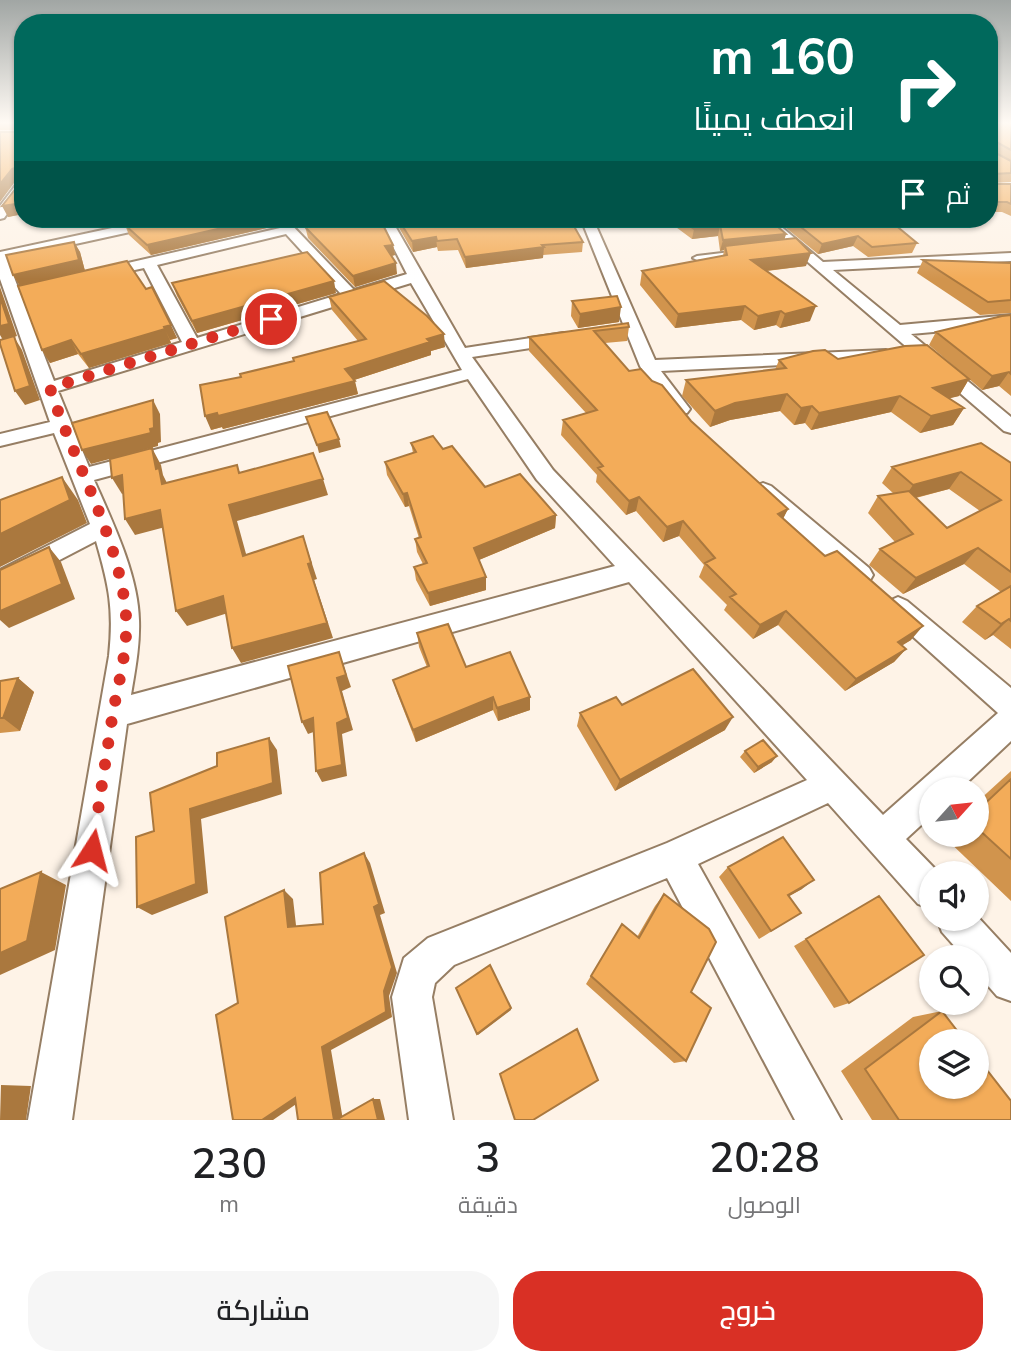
<!DOCTYPE html>
<html lang="ar">
<head>
<meta charset="utf-8">
<style>
	body { margin:0; font-family:"Nunito Sans",Cairo,sans-serif; background:#f6f6f6; color:#202124; direction:rtl; height:100vh; display:flex; flex-direction:column; font-size:26px; white-space:nowrap }
	* { box-sizing:border-box; margin:0 }
	p { font-size:23px; color:#757577 }
	.icon { flex:none; width:38px; height:38px; fill:none; stroke:currentColor; stroke-width:2; stroke-linecap:round; stroke-linejoin:round }
	.map { position:relative; height:1120px; overflow:hidden; direction:ltr }
	.drawer { display:flex; flex-direction:column; background:#fff; flex:1 }
	.drawer>* { flex:none }
	.guide { position:absolute; left:14px; top:14px; width:984px; height:214px; border-radius:28px; box-shadow:0 2px 5px #0004; direction:rtl; background:#00695c; color:#fff; overflow:hidden }
	.needle { width:46px; rotate:63deg }
	.fabs { position:absolute; left:919px; top:777px; display:grid; gap:14px }
	.fabs a { display:grid; place-items:center; width:70px; height:70px; border-radius:50%; background:#fff; box-shadow:0 2px 5px #0004; font-size:35px }
	.pin { position:absolute; display:grid; place-items:center; width:60px; height:60px; color:#fff; margin:-30px; border:4px solid #fff; border-radius:50%; box-shadow:0 2px 7px #0007 }
	.me { position:absolute; width:77px; margin:-38px; rotate:9deg; stroke-linejoin:round; filter:drop-shadow(0 0 5px #0008) }
	.turn { display:flex; align-items:center; gap:24px; height:147px; padding:0 28px; font-size:32px }
	.turn .icon { width:91px; height:91px; stroke-width:2.5 }
	.turn b { display:block; font-size:49px; line-height:60px }
	.then { display:flex; align-items:center; height:66px; padding:0 28px; background:#0003; gap:14px; font-size:26px }
	.eta { display:flex; justify-content:space-evenly; align-items:center; height:119px; text-align:center }
	.eta b { font-size:42px; font-weight:600; line-height:49px }
	.action { display:flex; gap:14px; margin-top:auto; padding:14px 28px }
	.action a { flex:1; height:80px; border-radius:28px; background:#d93025; color:#fff; font-size:28px; font-weight:600; line-height:80px; text-align:center }
	.action a+a { background:#f6f6f6; color:#202124 }
	.map>svg:first-child { display:block }
	.lines { fill:none; stroke-linecap:round; stroke-linejoin:round }
	.service-casing { stroke:#967e64; stroke-width:4 }
	.minor-casing { stroke:#967e64; stroke-width:4 }
	.service { fill:#fff; fill-rule:evenodd }
	.minor { fill:#fff; fill-rule:evenodd }
	.wall { fill:#d1944d; fill-rule:evenodd }
	.shaded-wall { fill:#aa783e }
	.building { fill:#f3ac59; stroke:#aa783e; stroke-width:2 }
	.route { stroke:#d93025; stroke-width:12; stroke-dasharray:0 21.6 }
</style>
</head>
<body>
<div class="map">
<svg width="1011" height="1120" viewBox="0 0 1011 1120">
	<rect width="100%" height="100%" fill="#fef3e7"/>
	<g class="lines">
		<defs>
			<path id="service" d="M739,251L743,253L741,254L697,260L693,258L697,256Z"/>
			<path id="minor" d="M23,180V192L4,218L0,219V206L19,181Z
				M154,219H177L171,223L7,259L54,381L182,342L144,268L98,278L91,274L93,271L280,228L273,219H286L354,290L407,274L379,219H391L465,348L563,333L569,334L571,338L569,342L563,343L472,357L553,470L883,815L998,713L889,615L885,608L889,601L898,597L907,601L1011,688V741L960,789H931V816L906,839L939,873H931V909L918,904L828,803L698,864L841,1120H795L667,878L454,965L435,983L432,997L453,1120H409L392,997L404,958L428,938L667,843L807,780L629,582L127,724L72,1120H28L109,656C114,609 109,586 96,541L0,591V570L90,524L54,433L0,446V434L50,422L0,279V252ZM286,234L341,294L197,338L157,265ZM411,283L462,370L89,467L58,391ZM468,379L537,480L615,566L131,695C135,671 140,645 139,620C138,574 112,521 94,480Z
				M581,219H593L655,360L886,350L895,355L886,360L661,371L690,409L687,413H673L653,389L640,366Z
				M758,219H772L823,262L1011,253V261L833,270L900,325L1011,315V325L911,334L1011,417V433L1004,431Z
				M763,483L771,486L869,568L873,575L869,582L860,585L851,582L755,496L752,491L755,486Z
				M976,915L1011,953V1001L997,996L976,972V957H964L942,932L937,919H976Z"/>
		</defs>
		<use href="#service" class="service-casing"/>
		<use href="#minor" class="minor-casing"/>
		<use href="#service" class="service"/>
		<use href="#minor" class="minor"/>
	</g>
	<path class="wall" d="M0,122H23V214L8,217L20,183V178L17,179L19,130H0Z
		M989,122H1011V182L992,183V184H1011V216L1002,212H989Z
		M152,219H273L275,226L151,255L129,235L125,225Z
		M289,219H380L393,245L395,255L391,256L397,274L355,287L308,238L305,226L298,227Z
		M394,219H581L580,224L575,228L583,242L582,252L543,255V258L466,268L458,250L438,251L437,247L413,252Z
		M665,219H769L786,234L784,240L806,266L767,271L810,321L780,328L776,325L754,330L741,320L675,328L640,285L642,271L723,256L724,250L720,251L718,236L692,239Z
		M775,219H898L889,220L917,243L912,253L868,257L853,246L818,254Z
		M74,242L80,252L85,271L127,261L177,338L170,340L171,343L89,368L78,354L50,363L42,350L20,286L13,275Z
		M923,260L1011,263V313L980,315L917,273Z
		M172,283L336,293L197,333L177,296Z
		M329,297L445,347L431,351V355L354,380L358,394L223,429L222,427L211,430L241,377L294,362L293,358L358,341L332,310Z
		M572,301L619,322L578,328L571,316Z
		M1011,315V396L999,386L982,390L929,345L936,332Z
		M629,327L627,341L605,343L629,371L652,381L691,421L788,509L783,518L911,640L902,645L906,649L894,662L845,691L778,625L753,639L724,610L727,605L699,577L704,565L679,536L663,542L636,511L626,515L596,482L597,475L561,435L563,420L586,413L529,351V337Z
		M838,359L969,379L959,396L949,398L964,408L953,425L920,433L891,412L811,430L805,423L794,425L780,411L730,420L710,427L682,396L686,380L775,370L779,360Z
		M411,443L443,449L485,487L556,515L555,528L479,560L486,577V590L430,606L416,580L414,567L423,564L417,552L415,539L419,538L409,506L405,507L387,475L385,462L413,453Z
		M1011,463V649L993,635L985,640L962,622L977,606L1001,592L964,564L903,594L869,565L880,549L895,542L868,513L878,496L894,494L882,483L892,467ZM949,489L980,511L947,528L916,498Z
		M417,633L466,667L530,710L498,721L493,710L416,742L397,693L393,680L427,667L419,647Z
		M18,678L34,692L20,731L0,733V681Z
		M580,713L725,730L615,791L577,726Z
		M745,751L772,762L754,773L740,757Z
		M1011,771V901L942,835H976V803Z
		M728,867L802,889L789,896L801,913L759,939L719,877Z
		M664,894L691,992L686,1061L674,1063L586,984L622,924L637,937L655,906Z
		M879,896L849,1003L834,1008L794,946Z
		M942,1011L1011,1120H872L841,1071L913,1017Z"/>
	<path class="shaded-wall" d="M17,167L22,177L17,179L0,202V184L12,169Z
		M23,203V214L8,217L2,206Z
		M116,219H143L118,224Z
		M262,219H273L275,226L151,255L147,245Z
		M296,219H304L305,226L298,227Z
		M574,219H581L580,224L570,231L571,221Z
		M597,219H624L597,221Z
		M720,225L718,236L692,239L694,229Z
		M786,234L783,244L725,246L724,250L720,251L723,240Z
		M858,236L853,246L818,254L822,244Z
		M436,237L437,247L413,252L412,241Z
		M74,242L80,252L85,271L20,286L13,275Z
		M393,245L395,255L387,257L385,246Z
		M544,247L543,258L466,268L465,257Z
		M811,253L806,266L747,273L751,260Z
		M396,263L397,274L355,287L353,276Z
		M334,281L336,293L197,333L192,321Z
		M0,287L17,336L14,337L22,350L40,400L25,405L15,391L3,340L0,335Z
		M745,306L741,320L675,328L678,314Z
		M816,306L810,321L780,328L785,314Z
		M621,307L619,322L578,328L580,314Z
		M781,311L776,325L754,330L758,316Z
		M171,325L177,338L170,340L164,327Z
		M165,329L171,343L89,368L81,354Z
		M444,334L445,347L431,351V355L348,382L345,369L427,339Z
		M71,340L78,354L50,363L42,350Z
		M1009,372L999,386L982,390L992,376Z
		M969,379L959,396L923,405L933,388Z
		M355,381L358,394L223,429L222,427L211,430L205,416Z
		M787,394L780,411L730,420L710,427L715,411L735,403Z
		M900,396L891,412L811,430L819,413Z
		M153,400L160,414L161,442L158,443V446L91,464L82,450L150,429Z
		M812,406L805,423L794,425L801,408Z
		M964,408L953,425L920,433L931,416Z
		M339,439L341,447L319,453L317,445Z
		M152,448L161,465L163,475L168,485L162,484L156,469Z
		M961,472L949,489L902,501L913,485Z
		M122,475L132,491L122,494L112,478Z
		M62,477L78,500L87,523L0,567V534Z
		M323,479L328,495L237,521L251,572L243,556L229,505Z
		M407,493L409,506L405,507L403,494Z
		M639,497L636,511L626,515L629,501Z
		M788,509L781,523L778,514Z
		M160,510L169,526L135,535L125,519Z
		M556,515L555,528L474,562V548Z
		M683,521L679,536L663,542L667,527Z
		M303,536L317,579L314,580L333,638L241,663L232,648Z
		M49,547L61,562L75,599L9,628L0,620V611Z
		M978,548L964,564L903,594L916,578Z
		M486,577V590L430,606L428,593Z
		M223,596L231,612L187,626L176,611Z
		M786,611L778,625L753,639L760,625Z
		M1009,619L993,635L985,640L1001,624Z
		M923,626L911,640L887,655L898,642Z
		M906,649L894,662L845,691L856,679Z
		M339,652L351,687L342,691L353,730L342,734L347,776L322,782L316,771L337,723V678Z
		M18,678L34,692L20,731L3,718Z
		M493,697V710L416,742L413,730Z
		M530,697V710L498,721L497,708Z
		M733,717L725,730L615,791L620,780Z
		M313,718L319,730L308,734L302,722Z
		M269,738L277,750L282,794L201,819L208,893L152,915L137,907L190,809Z
		M777,756L772,762L754,773L758,767Z
		M364,853L370,863L385,913L380,915L397,973L389,996L392,1017L331,1050L343,1120H334L322,1047L374,907Z
		M41,872L66,885L55,950L0,975V953Z
		M814,880L802,889L777,903L788,895Z
		M284,890L293,899L297,934L288,927Z
		M511,1008V1010L478,1035L477,1034Z
		M1,1085L31,1086L26,1120H0Z
		M295,1098H305L273,1120H262Z
		M373,1099H380L385,1120H378Z"/>
	<path class="building" d="M19,122H23V203L2,206L20,183V170L17,167L12,169L0,184V132H18L21,124Z
		M989,122H1011V150L991,139L992,151L1011,161V173L994,174L992,184H1011V204L1007,202H989Z
		M152,219H262L147,245L125,225Z
		M304,219H380L393,245L385,246L396,263L353,276L306,228Z
		M398,219H574L571,221L583,242L542,245L544,247L465,257L457,239L437,241L436,237L412,241Z
		M680,219H769L786,234L723,240L720,225L694,229Z
		M791,219H888L917,243L872,247L858,236L822,244Z
		M796,238L811,253L751,260L816,306L785,314L781,311L758,316L745,306L678,314L642,271L727,255L725,246Z
		M74,242L79,260L13,275L6,255Z
		M307,252L334,281L192,321L172,283Z
		M923,260L1011,263V300L988,302Z
		M127,261L146,289L152,287L171,325L164,327L165,329L81,354L71,340L42,350L18,286Z
		M384,281L427,316L444,334L427,339L430,342L345,369L355,381L218,416L217,413L205,416L200,385L241,377L240,374L294,361L293,358L366,339L329,297Z
		M617,296L621,307L580,314L572,301Z
		M0,297L9,324L0,326Z
		M1011,315V374L1009,372L992,376L936,332L1002,316Z
		M628,323L629,327L594,331L629,371L641,369L652,381L662,385L691,421L788,509L778,514L825,556L837,551L923,626L898,642L906,649L856,679L786,611L760,625L730,597L736,594L705,563L715,558L683,521L667,527L639,497L629,501L598,468L603,466L563,420L597,410L529,337Z
		M14,336L30,386L15,391L0,344V340Z
		M927,345L969,379L933,388L964,408L931,416L900,396L819,413L812,406L801,408L787,394L735,403L715,411L686,380L786,368L779,360L813,351L825,350L838,359L905,346Z
		M153,400L154,428L150,429L151,433L82,450L72,423Z
		M327,412L339,439L317,445L306,417Z
		M433,436L443,449L452,446L485,487L520,474L556,515L474,548L486,577L428,593L414,567L427,563L415,539L421,537L407,493L403,494L385,462L416,452L411,443Z
		M981,443L1011,463V572L978,548L916,578L880,549L913,534L878,496L909,491L947,528L1001,500L961,472L913,485L892,467Z
		M152,448L156,469L159,468L162,484L237,465L239,473L313,453L323,479L229,505L243,556L303,536L311,563L308,564L327,623L232,648L223,596L176,611L160,510L125,519L122,475L112,478L110,459Z
		M62,477L70,500L0,534V500Z
		M49,547L62,584L0,611V570Z
		M1011,586V621L1009,619L1001,624L977,606Z
		M448,624L466,667L510,652L530,697L497,708L493,697L413,730L393,680L429,666L417,633Z
		M339,652L346,675L337,678L348,718L337,723L342,765L316,771L313,718L302,722L288,666Z
		M693,669L733,717L620,780L580,713L616,697L622,705Z
		M18,678L3,718H0V681Z
		M269,738L273,783L190,809L196,884L137,907L136,837L154,831L150,793L217,766V753Z
		M763,740L777,756L758,767L745,751Z
		M1011,779V859L976,827V812Z
		M783,837L814,880L788,895L801,913L771,931L728,867Z
		M364,853L379,904L374,907L392,967L384,991L386,1012L322,1047L334,1120H298L295,1098L262,1120H233L216,1015L238,1003L225,917L284,890L288,927L323,924L320,873Z
		M41,872L27,941L0,953V889Z
		M664,894L709,929L716,942L691,992L711,1008L686,1061L591,976L622,924L639,938Z
		M879,896L924,955L849,1003L806,939Z
		M490,965L511,1008L477,1034L456,988Z
		M942,1011L965,1041H931V1087H976V1056L1011,1101V1120H899L865,1069Z
		M577,1029L598,1080L533,1120H515L500,1074Z
		M373,1099L378,1120H336Z"/>
	<linearGradient id="sky" x2="0" y2="1"><stop stop-color="#a1a6a4"/><stop offset="0.44" stop-color="#fffaf4"/><stop offset="1" stop-color="#fffaf4" stop-opacity="0"/></linearGradient>
	<rect width="1011" height="279" fill="url(#sky)"/>
	<g class="lines">
		<path class="route" d="M92,850C99,804 106,758 113,712C119,681 128,648 126,616C121,542 73,460 50,388L271,319"/>
	</g>
</svg>
<div class="fabs">
<a><svg class="needle" viewBox="-14 -14 28 28"><path d="M0-13l5 13h-10z" fill="#e53935"/><path d="M0 13l5-13h-10z" fill="#757577"/></svg></a>
<a><svg class="icon" aria-label="sound" viewBox="0 0 24 24"><path d="M4 9h4l5-4v14l-5-4H4zM17 9q2 3 0 6"/></svg></a>
<a><svg class="icon" aria-label="search" viewBox="0 0 24 24"><circle cx="10" cy="10" r="6"/><path d="M15 15l6 6"/></svg></a>
<a><svg class="icon" aria-label="layers" viewBox="0 0 24 24"><path d="M12 4l9 5-9 5-9-5zM3 14l9 5 9-5"/></svg></a>
</div>
<div class="pin" style="left:271px;top:319px;background:#d93025"><svg class="icon" aria-label="arrive" viewBox="0 0 24 24"><path d="M6 21V4h12l-3 4 3 4H6"/></svg></div>
<svg class="me" style="left:92px;top:850px" viewBox="-20 -20 40 40"><path d="M0-17L14 15 0 8-14 15z" fill="#d93025" stroke="#fff" stroke-width="4"/></svg>
<div class="guide">
<div class="turn"><svg class="icon" aria-label="right" viewBox="0 0 24 24"><path d="M7 20v-9h11M14 6l5 5-5 5"/></svg><div><b>160 m</b>انعطف يمينًا</div></div>
<div class="then">ثم<svg class="icon" aria-label="arrive" viewBox="0 0 24 24"><path d="M6 21V4h12l-3 4 3 4H6"/></svg></div>
</div>
</div>
<section class="drawer">
<div class="eta">
<div><b>20:28</b><p>الوصول</p></div>
<div><b>3</b><p>دقيقة</p></div>
<div><b>230</b><p>m</p></div>
</div>
<div class="action"><a>خروج</a><a>مشاركة</a></div>
</section>
</body>
</html>
